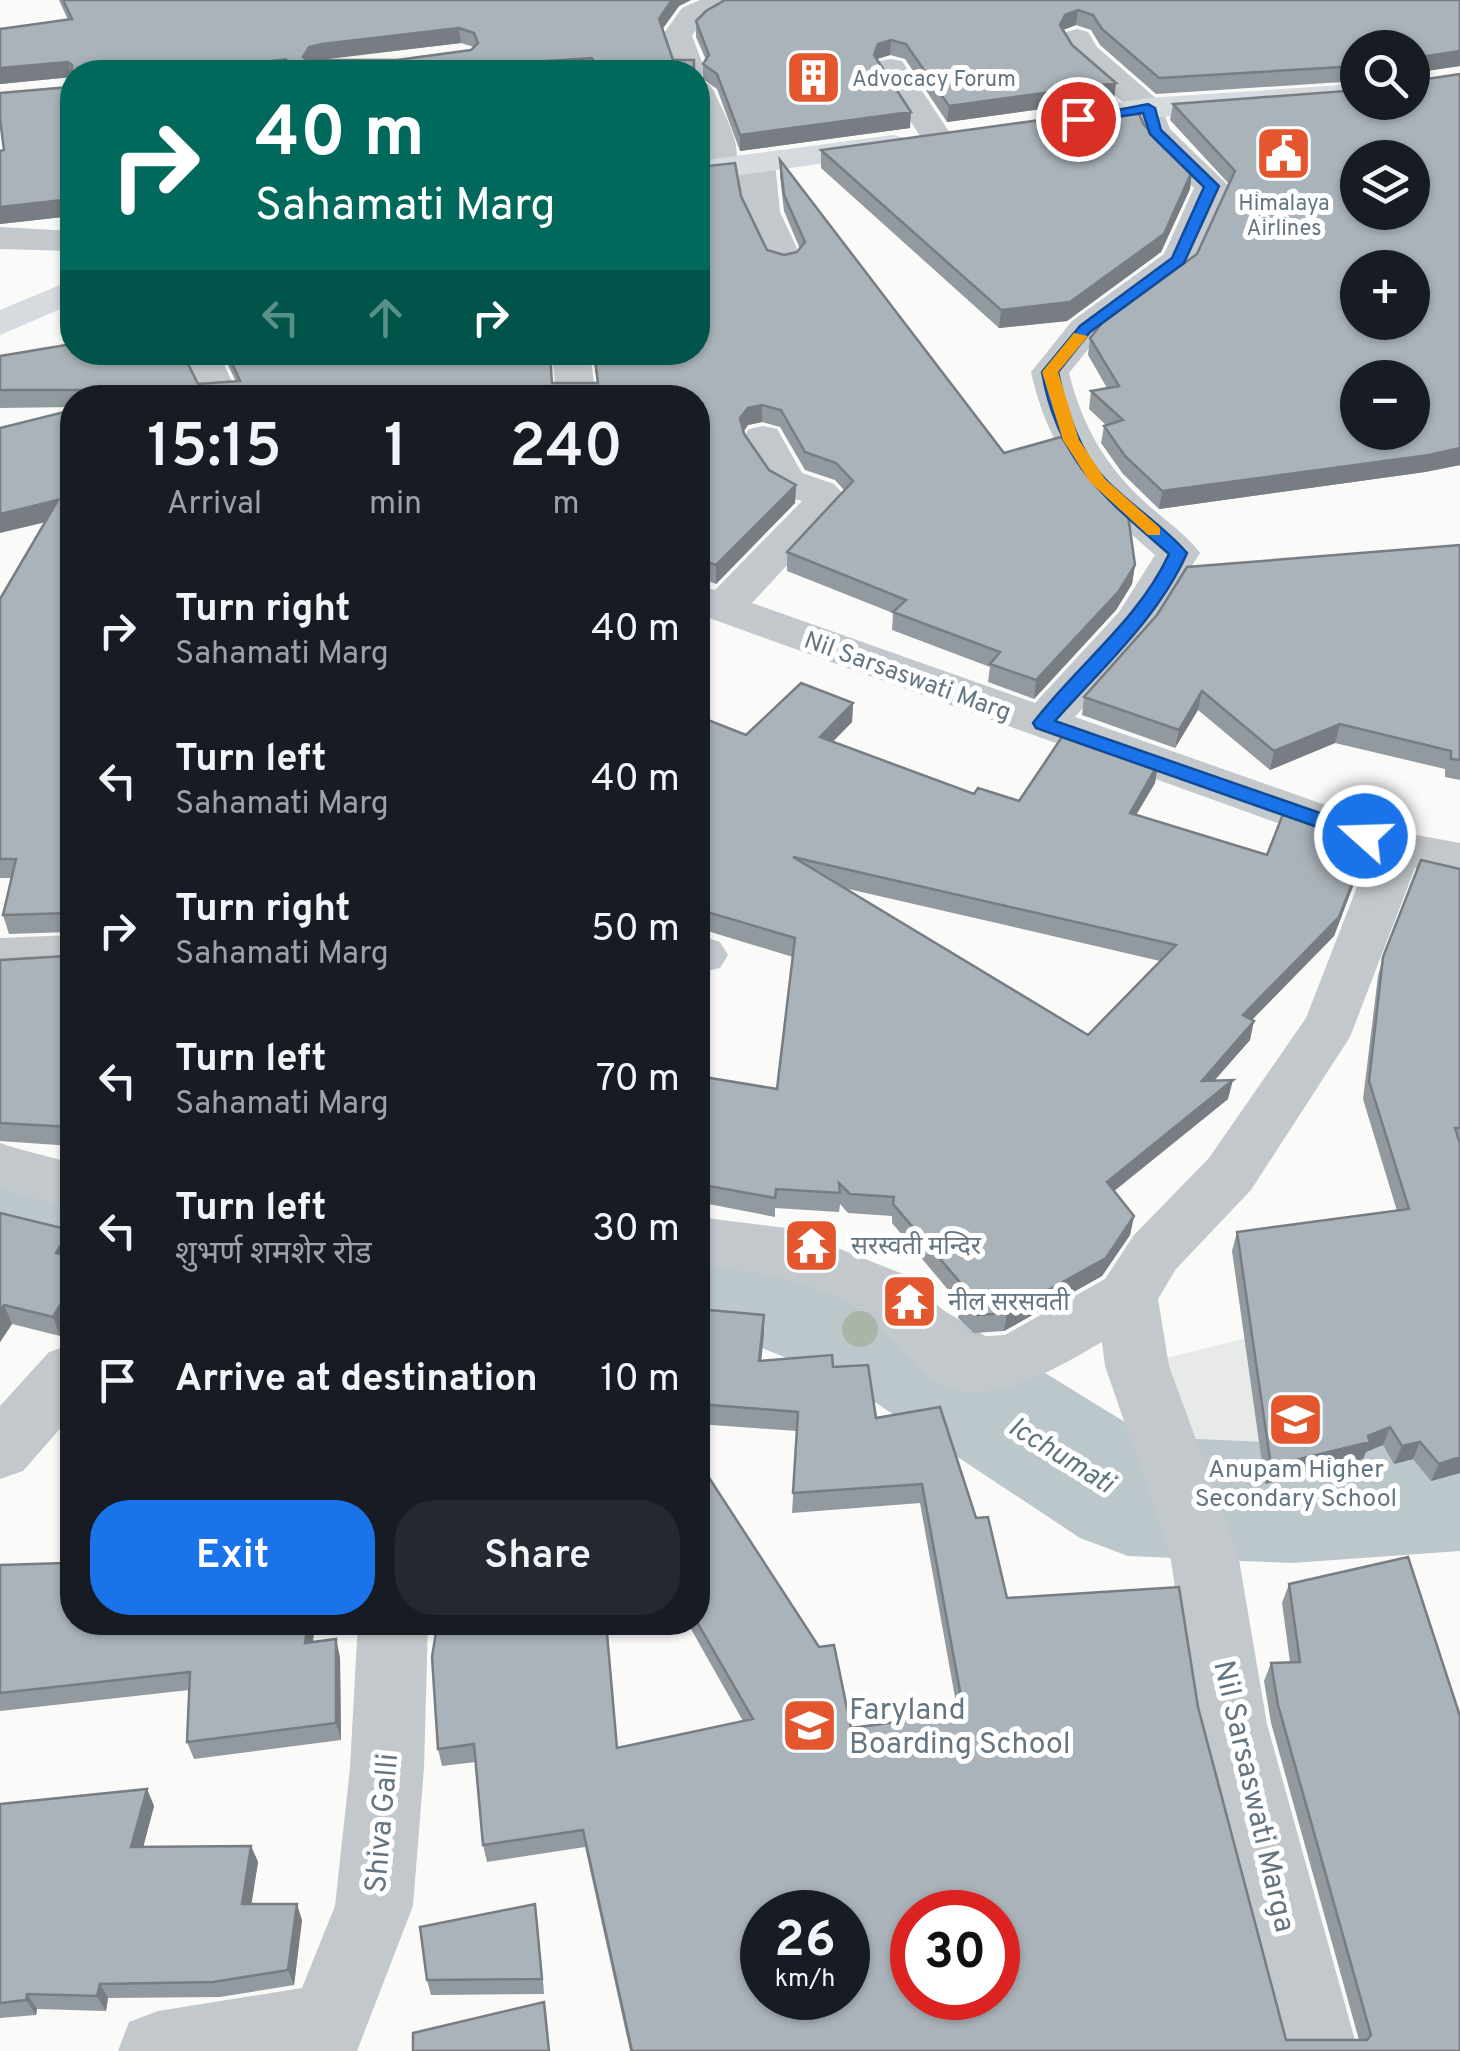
<!DOCTYPE html>
<html lang="en">
<head>
<meta charset="utf-8">
<style>
	body { margin:0; font-family:Overpass,"Noto Sans Devanagari",sans-serif; background:#242831; color:#f1f3f6; height:100vh; display:flex; flex-direction:column; font-size:38px; white-space:nowrap }
	* { box-sizing:border-box; margin:0 }
	p { font-size:32px; color:#9ea1a6 }
	.icon { flex:none; width:55px; height:55px; fill:none; stroke:currentColor; stroke-width:2; stroke-linecap:round; stroke-linejoin:round }
	.map { position:relative; flex:1; overflow:hidden }
	.drawer { position:absolute; left:60px; top:385px; width:650px; height:1250px; display:flex; flex-direction:column; background:#171b24; border-radius:40px; box-shadow:0 2px 8px #0004 }
	.drawer>* { flex:none }
	.guide { position:absolute; left:60px; top:60px; width:650px; height:305px; border-radius:40px; box-shadow:0 2px 8px #0004; background:#00695c; color:#fff; overflow:hidden }
	.tools { position:absolute; left:1340px; top:30px; display:grid; gap:20px }
	.tools a { display:grid; place-items:center; width:90px; height:90px; border-radius:50%; background:#171b24; box-shadow:0 2px 8px #0004; font-size:50px }
	.speed { position:absolute; left:740px; top:1890px; display:flex; gap:20px; font-size:50px; font-weight:700; text-align:center }
	.speed>* { display:grid; place-content:center; width:130px; height:130px; border-radius:50%; background:#171b24; box-shadow:0 2px 8px #0004; line-height:1 }
	.speed small { font-size:25px; font-weight:400 }
	.speed .limit { border:15px solid #d22; background:#fff; color:#111 }
	.pin { position:absolute; display:grid; place-items:center; width:85px; height:85px; color:#fff; margin:-42px; border:5px solid #fff; border-radius:50%; box-shadow:0 2px 10px #0007 }
	.me { position:absolute; width:110px; margin:-55px; rotate:290deg; stroke-linejoin:round; filter:drop-shadow(0 0 8px #0008) }
	.turn { display:flex; align-items:center; gap:35px; height:210px; padding:0 30px; font-size:45px }
	.turn .icon { width:130px; height:130px; stroke-width:2.5 }
	.turn b { display:block; font-size:70px; line-height:85px }
	.lanes { display:flex; align-items:center; height:95px; padding:0 30px; background:#0003; justify-content:center; gap:50px; direction:ltr }
	.lanes .off { opacity:.35 }
	.eta { display:flex; justify-content:space-evenly; align-items:center; height:170px; text-align:center }
	.eta b { font-size:60px; font-weight:600; line-height:70px }
	.action { display:flex; gap:20px; margin-top:auto; padding:20px 30px }
	.action a { flex:1; height:115px; border-radius:40px; background:#1a73e8; color:#fff; font-size:40px; font-weight:600; line-height:115px; text-align:center }
	.action a+a { background:#242831; color:#f1f3f6 }
	ul { padding:0; list-style:none }
	li { display:flex; align-items:center; gap:30px; height:150px; padding:0 30px }
	li div { flex:1 }
	li b { display:block; font-size:38px }
	li em { font-style:normal }
	.map>svg:first-child { display:block }
	.built { fill:#e8e9e9 }
	.lines { fill:none; stroke-linecap:round; stroke-linejoin:round }
	.river { fill:#bbc7cb; fill-rule:evenodd }
	.minor { fill:#c3c8cc; fill-rule:evenodd }
	.major { fill:#d6dbdf; fill-rule:evenodd }
	.tree { fill:#aab4a7 }
	.wall { fill:#929a9f; fill-rule:evenodd }
	.shaded-wall { fill:#777d82 }
	.building { fill:#aab3b9; stroke:#777d82; stroke-width:2.5; fill-rule:evenodd }
	.route { fill:#1a73e8; stroke:#114b97; stroke-width:2.5 }
	.slow { fill:#f59e0b }
	.labels { text-anchor:middle; stroke-width:10; stroke-linejoin:round; paint-order:stroke }
	.far-poi-label { font-size:22px; fill:#657683; stroke:#fff; text-anchor:start }
	.street-label { font-size:25px; fill:#657683; stroke:#fff }
	.poi-label { font-size:25px; fill:#657683; stroke:#fff; text-anchor:start }
	.water-label { font-size:28px; font-style:italic; fill:#60757c; stroke:#fff }
	.near-poi-label { font-size:30px; fill:#657683; stroke:#fff; text-anchor:start }
	.near-street-label { font-size:30px; fill:#657683; stroke:#fff }
</style>
</head>
<body>
<div class="map">
<svg width="1460" height="2051" viewBox="0 0 1460 2051">
	<rect width="100%" height="100%" fill="#fafaf8"/>
	<path class="built" d="M1247,1338L1448,1438L1403,1489L1261,1504L1184,1483L1134,1366Z"/>
	<g class="lines">
		<path class="river" d="M0,1143L72,1167V1264L0,1239Z
			M698,1219L935,1305L1149,1437L1292,1443L1460,1431V1551L1292,1563L1128,1556L1080,1538L843,1381L698,1322Z"/>
		<path class="minor" d="M700,0H740C725,18 708,12 692,36L706,72L698,79V72H675L662,36L682,8Z
			M1077,29L1088,32L1097,47L1159,101L1170,129L1229,186L1192,268L1098,337L1069,373C1083,428 1106,467 1148,505C1165,520 1186,534 1200,553L1151,631L1075,717L1405,833L1460,843V877L1415,868L1350,1037L1251,1190L1176,1269L1158,1299L1169,1366L1238,1554L1267,1724L1358,2051H1278L1195,1724L1170,1554L1105,1366L1102,1342C1060,1366 988,1412 938,1383C908,1365 888,1329 859,1310C810,1278 753,1272 698,1265V1217L787,1228L903,1274L973,1337L1005,1335L1105,1279L1134,1235L1209,1158L1306,1018L1369,856L698,614V586L715,590L802,501C766,492 756,471 743,438L749,429L763,426L777,429L802,473L834,484L848,499L752,603L1035,703L1119,612L1155,555C1091,499 1050,457 1031,372L1072,321L1164,254L1194,188L1144,139L1133,111L1073,58L1062,38L1066,32Z
			M891,59L902,61L954,139L950,146H926L922,139L876,68L880,61Z
			M698,82L709,84L714,91C724,115 748,151 731,176H707L702,169Z
			M758,153L770,156L775,163L780,212L801,257L796,265L783,268L770,265C753,239 726,185 746,156Z
			M0,227L72,231V251L0,249Z
			M180,352H218L240,398H201Z
			M552,352H590L596,398H556Z
			M72,935V971L0,976V938Z
			M698,935L720,942L728,955L720,968L698,973Z
			M0,1144L72,1163V1209L0,1188Z
			M72,1344V1415L23,1471L0,1479V1406L49,1352Z
			M358,1622H428L424,1768L413,1906L357,2051H118L129,2022L158,2011L302,1988L335,1906L350,1768Z"/>
		<path class="major" d="M1358,84V102L1148,118L1062,131L1051,128L1046,121L1051,114L1062,111L1148,98Z
			M893,135L905,138L909,145L905,152L698,181V161Z
			M72,280V304L0,335V310Z"/>
	</g>
	<circle class="tree" cx="860" cy="1329" r="18"/>
	<path class="wall" d="M59,0H691L679,6L662,29L673,60L694,72H72V216L0,224L4,150L72,83V77L0,84V29L68,20ZM461,43L474,47L471,50L397,60H321Z
		M1460,0V66L1413,73V81L1460,74V465L1425,472L1159,509L1123,474L1101,443L1104,426L1106,425L1089,409L1091,391L1107,388L1088,355L1090,338L1197,254L1229,184L1170,120L1173,104L1412,102L1358,48V81L1156,94L1100,45L1091,30L1076,25L1063,30L1072,45L1116,83L1114,99L947,122L905,59L890,55L877,59L910,128L740,151L717,89L703,79V64L706,60L696,37V21Z
		M1144,125L1192,171L1190,189L1161,252L1067,321L999,328L821,168V150Z
		M780,160L1004,453L1135,565L1132,584L1116,610L1034,699L988,682L990,667L892,630L893,613L787,571V552L844,490L835,480L805,470L780,427L762,422L748,425L744,431L769,470L796,485L795,503L716,584L698,577V398H72V407L0,408V356L198,384L236,382L222,352H550L552,383H597L593,352H698L741,196L767,250L784,255L797,252L800,249L784,211L780,176Z
		M72,410V1146L0,1141V960L66,956L70,952L69,932L9,934L3,915L11,878H0V599L45,522Z
		M1460,545V780L1445,777V769L1335,743L1270,770L1198,710L1175,748L1082,715L1084,697Z
		M853,703L852,722L832,742L974,794L1019,801L1158,764L1155,783L1136,815L1267,855L1356,844L1367,846L1361,865L1334,936L1252,1020L1250,1040L1214,1081L1228,1099L1114,1191L1134,1216L1130,1235L1102,1276L1004,1331L974,1333L958,1318L960,1304L892,1223V1216L848,1213L840,1204L839,1212L775,1208V1217L698,1202V1076L777,1089L793,957L704,930L698,932L746,735ZM844,888L1001,924L1160,961L1088,1035Z
		M1460,869V1473L1431,1481L1413,1459L1394,1464L1383,1445L1366,1452L1363,1459L1265,1484L1232,1251L1237,1232L1397,1211L1363,1099L1378,976L1383,957Z
		M0,1213L70,1230L72,1236V1316L60,1336L12,1324L0,1342Z
		M698,1309L764,1315L761,1361L833,1367L876,1418L976,1518L1007,1598L1198,1707L1286,2040H1359L1271,1723L1264,1681L1271,1663L1290,1662L1282,1603L1289,1584L1460,2051H630L585,1847L487,1862L483,1845L476,1762L442,1766L438,1749L432,1657L617,1748L743,1721L687,1622H698L708,1593V1582L698,1581V1496L851,1728L958,1714L920,1503L792,1513L797,1431L698,1424Z
		M0,1565L313,1642L340,1657L341,1740L194,1759L187,1742L189,1690L0,1711Z
		M147,1789L154,1806L143,1847L251,1846L258,1862L251,1904L302,1920L294,1985L220,1997L108,1998L106,2011L37,2009L36,2015L0,2018V1804Z
		M537,1919L544,1994L431,1995L427,1980Z"/>
	<path class="shaded-wall" d="M672,0H691L679,6L659,34V19Z
		M1078,10L1076,25L1063,30L1060,25L1065,15Z
		M459,28L461,43L324,59L311,63L303,57L309,47L322,44Z
		M891,40L890,55L877,59L874,55L878,44Z
		M1460,51V66L1412,73L1413,58Z
		M286,59L288,72H195Z
		M68,62L72,77L0,84V68Z
		M1116,83L1114,99L947,122L949,106Z
		M911,112L910,128L740,151V135Z
		M1192,171L1190,189L1161,252L1067,321L999,328L1001,310Z
		M72,199V216L0,224V207Z
		M762,405V422L748,425L740,436V418L748,408Z
		M1460,448V465L1425,472L1159,509L1162,491Z
		M796,485L795,503L716,584V565Z
		M58,500L63,518L0,533V514Z
		M1135,565L1132,584L1116,610L1034,699L1036,680Z
		M1202,691L1198,710L1175,748L1179,730Z
		M853,703L852,722L819,756L820,737Z
		M1340,724L1335,743L1270,770L1274,751Z
		M1158,764L1155,783L1126,832L1130,813Z
		M1367,846L1361,865L1334,936L1238,1034L1243,1015Z
		M704,911V930L698,932V913Z
		M1254,1021L1250,1040L1197,1100L1202,1081Z
		M1233,1080L1228,1099L1103,1200L1107,1182Z
		M1134,1216L1130,1235L1102,1276L1004,1331L1007,1313Z
		M70,1230L72,1236V1258L56,1253Z
		M72,1285V1316L60,1336L53,1317Z
		M4,1305L12,1324L0,1342V1311Z
		M764,1315V1335L759,1381V1361Z
		M1390,1427L1383,1445L1366,1452L1363,1459L1265,1484L1271,1466L1368,1436Z
		M1420,1442L1413,1459L1394,1464L1402,1446Z
		M1460,1457V1473L1431,1481L1439,1464Z
		M308,1622H316L310,1660L305,1643Z
		M336,1639L340,1657L341,1740L336,1723Z
		M147,1789L154,1806L139,1863L131,1847Z
		M251,1846L258,1862L249,1920L242,1904Z
		M297,1904L302,1920L294,1985L288,1970Z
		M535,1904L537,1919L544,1994L542,1979Z
		M100,1984L108,1998L106,2011L97,1996Z
		M27,1994L37,2009L36,2015L26,2000Z"/>
	<path class="building" d="M63,0H672L659,19L673,60H694V72H599L592,58L439,68L442,72H293L286,59L195,72H72V199L0,207V151L4,150L0,119V93L69,87L72,83V65L68,62L0,68V29L72,19ZM459,28L474,33L478,43L471,50L397,60H307L303,57L309,47L322,44Z
		M725,0H1460V51L1413,58V81L1460,74V448L1429,455L1162,491L1125,456L1104,426L1123,420L1091,391L1119,386L1090,338L1103,322L1197,254L1235,171L1173,104L1358,90V102H1412V48H1358V66L1159,78L1102,29L1093,15L1078,10L1065,15L1060,25L1072,45L1116,83L949,106L906,44L891,40L878,44L874,55L911,112L740,135L717,74L703,64L709,55L696,21L706,11ZM1358,158H1412V212H1358ZM1358,268H1412V322H1358ZM1358,378H1412V432H1358Z
		M1136,107L1144,125L1192,171L1164,234L1070,302L1001,310L821,150Z
		M780,160L1004,453L1061,437L1092,479L1128,515L1135,565L1119,591L1036,680L990,664L1000,652L893,612L906,600L787,552L853,481L836,463L805,452L781,410L762,405L748,408L740,418L744,434L769,470L796,485L716,565L698,559V398H91L90,390H0V356L72,344V352H182L198,384L240,381L227,352H550L552,383H598L594,352H698V167L735,163L741,196L767,250L784,255L797,252L805,242L784,195Z
		M72,410V945L70,950H72V1127L0,1123V960L66,956L70,952L69,913L3,915L16,859H0V599L58,500L0,514V428Z
		M1460,545V760L1451,759V751L1340,724L1274,751L1202,691L1179,730L1084,697L1157,615L1187,567Z
		M801,683L853,703L820,737L974,794L978,788L1019,801L1066,731L1158,764L1130,813L1267,855L1285,809L1358,835L1356,844L1367,846L1339,917L1243,1015L1254,1021L1202,1081L1233,1080L1107,1182L1134,1216L1106,1258L1007,1313L977,1315L960,1300L970,1294L893,1204L894,1197L850,1194L839,1183L840,1193L776,1189L775,1198L698,1184V1076L777,1089L795,938L704,911L698,913V716L746,735ZM793,857L1176,945L1088,1035Z
		M1421,860L1460,869V1128H1455L1460,1144V1457L1439,1464L1420,1442L1402,1446L1390,1427L1368,1436L1370,1442L1271,1466L1237,1232L1409,1209L1369,1081L1383,957Z
		M0,1213L70,1230L56,1253L72,1257V1285L53,1317L4,1305L0,1311Z
		M698,1309L764,1315L759,1361L832,1355L833,1367L868,1365L876,1418L940,1407L976,1518L988,1517L1007,1598L1179,1587L1198,1707L1286,2040H1367L1371,2035L1278,1705L1271,1663L1300,1662L1289,1584L1408,1557L1460,1716V2051H632L583,1830L483,1845L474,1744L438,1749L432,1657L437,1626L466,1622H606L617,1748L753,1719L697,1622L698,1594L708,1593V1563H698V1496H706V1473L819,1647L834,1645L851,1728L964,1713L922,1484L793,1493L798,1412L698,1404ZM762,1912H848V1998H762ZM912,1912H998V1998H912Z
		M72,1552V1622H308L305,1643L336,1639V1723L187,1742L190,1672L0,1693V1565L65,1563Z
		M147,1789L131,1847L251,1846L242,1904H297L288,1970L213,1982L100,1984L97,1996L27,1994L26,2000L0,2003V1804Z
		M535,1904L542,1979L427,1980L420,1927Z
		M544,2002L549,2051H413V2033Z"/>
	<path class="route" d="M1148,104L1155,108L1161,130L1219,186L1184,263L1090,332L1058,372C1065,408 1080,453 1105,479C1131,506 1163,525 1187,553C1159,617 1101,669 1055,721L1372,831L1375,836L1372,841H1357L1036,728L1033,723C1076,666 1138,621 1169,554C1104,497 1058,462 1042,372L1080,326L1172,258L1204,187L1150,134L1143,113L1078,123L1071,119Z"/>
	<path class="slow" d="M1074,333L1088,336L1058,372L1079,440L1105,479L1160,528V535H1148L1090,482L1063,440L1042,372Z"/>
	<defs>
		<symbol id="building-square" viewBox="-11 -11 22 22"><rect x="-9" y="-9" width="18" height="18" rx="4" fill="#e4572e" stroke="#fff"/><path d="M-4-6H4V6H1V3H-1V6H-4ZM-2.5-4.3h1.7v1.8h-1.7ZM.8-4.3h1.7v1.8H.8ZM-2.5-1h1.7V.8h-1.7ZM.8-1h1.7V.8H.8Z" fill="#fff"/></symbol>
		<symbol id="civic-square" viewBox="-11 -11 22 22"><rect x="-9" y="-9" width="18" height="18" rx="4" fill="#e4572e" stroke="#fff"/><path d="M-.6-6.5H3V-4.5H.6V-3L4-1V1h2V6H-6V1h2V-1L-.6-3ZM-1.2 2.5V6h2.4V2.5Z" fill="#fff"/></symbol>
		<symbol id="temple-square" viewBox="-11 -11 22 22"><rect x="-9" y="-9" width="18" height="18" rx="4" fill="#e4572e" stroke="#fff"/><path d="M0-6L5-2H3V0L6.5 2.5H4V6H1.5V3h-3V6H-4V2.5H-6.5L-3 0V-2H-5Z" fill="#fff"/></symbol>
		<symbol id="school-square" viewBox="-11 -11 22 22"><rect x="-9" y="-9" width="18" height="18" rx="4" fill="#e4572e" stroke="#fff"/><path d="M0-5L7-2L0 1L-7-2ZM-4 1L0 2.5L4 1V4Q0 6-4 4Z" fill="#fff"/></symbol>
	</defs>
	<g fill-rule="evenodd">
		<use href="#building-square" x="782" y="46" width="63" height="63"/>
		<use href="#civic-square" x="1252" y="122" width="63" height="63"/>
		<use href="#temple-square" x="780" y="1214" width="63" height="63"/>
		<use href="#temple-square" x="878" y="1270" width="63" height="63"/>
		<use href="#school-square" x="1264" y="1388" width="63" height="63"/>
		<use href="#school-square" x="778" y="1694" width="63" height="63"/>
	</g>
	<g class="labels">
		<g class="far-poi-label">
			<text x="852" y="86">Advocacy Forum</text>
			<text x="1284" y="210" text-anchor="middle">Himalaya<tspan x="1284" dy="25">Airlines</tspan></text>
		</g>
		<g class="street-label">
			<text transform="translate(908 675) rotate(20)" y="9">Nil Sarsaswati Marg</text>
		</g>
		<g class="poi-label">
			<text x="851" y="1254">सरस्वती मन्दिर</text>
			<text x="948" y="1310">नील सरसवती</text>
			<text x="1296" y="1477" text-anchor="middle">Anupam Higher<tspan x="1296" dy="29">Secondary School</tspan></text>
		</g>
		<g class="water-label">
			<text transform="translate(1062 1454) rotate(32)" y="10">Icchumati</text>
		</g>
		<g class="near-poi-label">
			<text x="849" y="1719">Faryland<tspan x="849" dy="34">Boarding School</tspan></text>
		</g>
		<g class="near-street-label">
			<text transform="translate(1255 1796) rotate(77)" y="10">Nil Sarsaswati Marga</text>
			<text transform="translate(381 1823) rotate(-85)" y="10">Shiva Galli</text>
		</g>
	</g>
</svg>
<div class="tools">
<a><svg class="icon" aria-label="search" viewBox="0 0 24 24"><circle cx="10" cy="10" r="6"/><path d="M15 15l6 6"/></svg></a>
<a><svg class="icon" aria-label="layers" viewBox="0 0 24 24"><path d="M12 4l9 5-9 5-9-5zM3 14l9 5 9-5"/></svg></a>
<a>+</a>
<a>−</a>
</div>
<div class="speed"><div>26<small>km/h</small></div><div class="limit">30</div></div>
<div class="pin" style="left:1078px;top:119px;background:#d93025"><svg class="icon" aria-label="arrive" viewBox="0 0 24 24"><path d="M6 21V4h12l-3 4 3 4H6"/></svg></div>
<svg class="me" style="left:1365px;top:836px" viewBox="-20 -20 40 40"><circle r="17" fill="#1a73e8" stroke="#fff" stroke-width="3"/><path d="M0-11L8 9 0 5-8 9z" fill="#fff"/></svg>
<div class="guide">
<div class="turn"><svg class="icon" aria-label="right" viewBox="0 0 24 24"><path d="M7 20v-9h11M14 6l5 5-5 5"/></svg><div><b>40 m</b>Sahamati Marg</div></div>
<div class="lanes"><svg class="icon off" aria-label="left" viewBox="0 0 24 24"><path d="M17 20v-9H6M10 6l-5 5 5 5"/></svg><svg class="icon off" aria-label="ahead" viewBox="0 0 24 24"><path d="M12 20V5M6 11l6-6 6 6"/></svg><svg class="icon" aria-label="right" viewBox="0 0 24 24"><path d="M7 20v-9h11M14 6l5 5-5 5"/></svg></div>
</div>
<section class="drawer">
<div class="eta">
<div><b>15:15</b><p>Arrival</p></div>
<div><b>1</b><p>min</p></div>
<div><b>240</b><p>m</p></div>
</div>
<ul>
<li><svg class="icon" aria-label="right" viewBox="0 0 24 24"><path d="M7 20v-9h11M14 6l5 5-5 5"/></svg><div><b>Turn right</b><p>Sahamati Marg</p></div><em>40 m</em></li>
<li><svg class="icon" aria-label="left" viewBox="0 0 24 24"><path d="M17 20v-9H6M10 6l-5 5 5 5"/></svg><div><b>Turn left</b><p>Sahamati Marg</p></div><em>40 m</em></li>
<li><svg class="icon" aria-label="right" viewBox="0 0 24 24"><path d="M7 20v-9h11M14 6l5 5-5 5"/></svg><div><b>Turn right</b><p>Sahamati Marg</p></div><em>50 m</em></li>
<li><svg class="icon" aria-label="left" viewBox="0 0 24 24"><path d="M17 20v-9H6M10 6l-5 5 5 5"/></svg><div><b>Turn left</b><p>Sahamati Marg</p></div><em>70 m</em></li>
<li><svg class="icon" aria-label="left" viewBox="0 0 24 24"><path d="M17 20v-9H6M10 6l-5 5 5 5"/></svg><div><b>Turn left</b><p>शुभर्ण शमशेर रोड</p></div><em>30 m</em></li>
<li><svg class="icon" aria-label="arrive" viewBox="0 0 24 24"><path d="M6 21V4h12l-3 4 3 4H6"/></svg><div><b>Arrive at destination</b></div><em>10 m</em></li>
</ul>
<div class="action"><a>Exit</a><a>Share</a></div>
</section>
</div>
</body>
</html>
